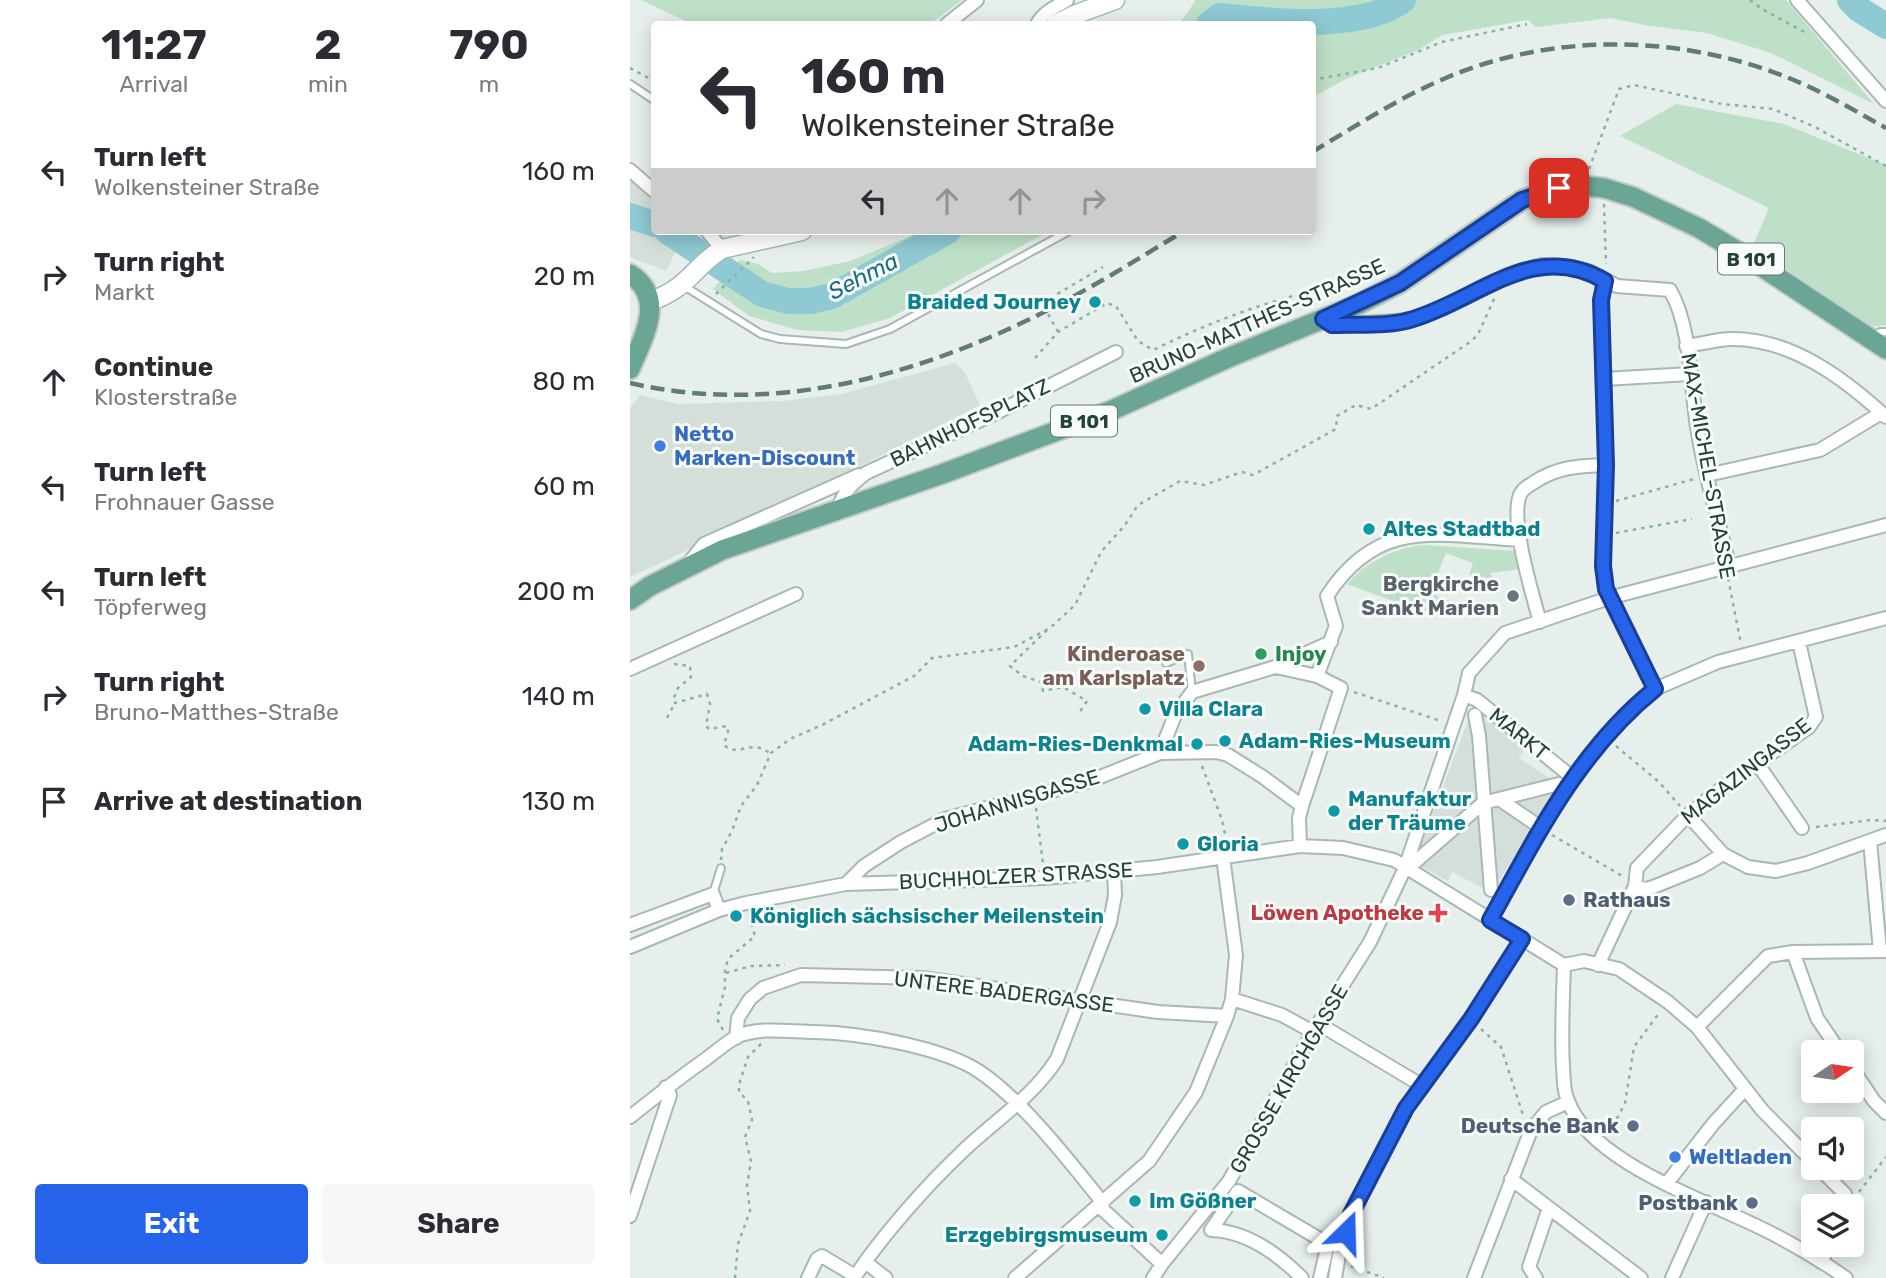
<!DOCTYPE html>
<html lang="en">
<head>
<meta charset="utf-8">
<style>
	body { margin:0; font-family:Rubik,sans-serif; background:#f7f7f7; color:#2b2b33; height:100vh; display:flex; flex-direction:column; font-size:26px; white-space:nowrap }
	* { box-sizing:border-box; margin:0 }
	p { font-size:23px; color:#7c7c81 }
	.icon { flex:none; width:38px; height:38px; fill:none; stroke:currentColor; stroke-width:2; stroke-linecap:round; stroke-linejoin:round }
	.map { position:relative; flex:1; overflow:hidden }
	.side { display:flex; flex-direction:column; background:#fff; width:630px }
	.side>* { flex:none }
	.hud { position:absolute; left:21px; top:21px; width:665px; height:214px; border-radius:7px; box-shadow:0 4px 18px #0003; background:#fff; color:#2b2b33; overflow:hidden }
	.needle { width:46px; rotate:77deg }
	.tools { position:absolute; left:1171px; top:1040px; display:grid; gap:14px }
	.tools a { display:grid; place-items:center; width:63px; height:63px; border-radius:7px; background:#fff; box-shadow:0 4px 18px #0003; font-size:35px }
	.pin { position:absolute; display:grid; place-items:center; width:60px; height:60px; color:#fff; margin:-30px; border-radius:14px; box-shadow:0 4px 10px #0006 }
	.me { position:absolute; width:77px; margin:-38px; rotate:22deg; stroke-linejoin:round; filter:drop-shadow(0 0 5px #0008) }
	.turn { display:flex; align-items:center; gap:24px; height:147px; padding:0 35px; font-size:32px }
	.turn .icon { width:91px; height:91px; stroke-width:2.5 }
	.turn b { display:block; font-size:49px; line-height:60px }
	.lanes { display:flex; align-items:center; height:66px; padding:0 35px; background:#0003; justify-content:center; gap:35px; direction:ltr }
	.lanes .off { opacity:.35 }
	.eta { display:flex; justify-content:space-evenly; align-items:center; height:119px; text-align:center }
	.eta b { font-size:42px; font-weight:700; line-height:49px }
	.action { display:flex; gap:14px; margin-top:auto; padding:14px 35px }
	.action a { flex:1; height:80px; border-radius:7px; background:#2563eb; color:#fff; font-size:28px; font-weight:700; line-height:80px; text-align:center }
	.action a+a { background:#f7f7f7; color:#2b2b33 }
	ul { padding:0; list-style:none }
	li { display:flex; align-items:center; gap:21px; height:105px; padding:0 35px }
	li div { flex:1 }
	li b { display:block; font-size:26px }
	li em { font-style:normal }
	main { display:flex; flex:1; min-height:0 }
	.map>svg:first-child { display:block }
	.built { fill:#d4dfda }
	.green { fill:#bfe0c8 }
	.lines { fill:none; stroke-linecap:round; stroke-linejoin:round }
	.river { stroke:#8ec9d4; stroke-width:26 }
	.lane-casing { stroke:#a8b8b2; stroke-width:10 }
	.street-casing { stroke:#a8b8b2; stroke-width:16 }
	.secondary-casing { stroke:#a4bbb3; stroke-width:21 }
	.primary-casing { stroke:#c2cac8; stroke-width:23 }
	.path { stroke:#86b3a5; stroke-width:2.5; stroke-dasharray:3.5 5; stroke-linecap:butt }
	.lane { stroke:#fff; stroke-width:6 }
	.street { stroke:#fff; stroke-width:12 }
	.secondary { stroke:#fff; stroke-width:18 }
	.primary { stroke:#6aa596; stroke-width:19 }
	.rail { stroke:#5f7d75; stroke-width:4.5; stroke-dasharray:14 7; stroke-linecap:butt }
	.route-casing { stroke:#184099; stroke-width:18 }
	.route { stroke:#2563eb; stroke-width:12 }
	.culture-dot { fill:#0f9aa8; stroke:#f7fbf9; stroke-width:2.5 }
	.shop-dot { fill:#3f7fe0; stroke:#f7fbf9; stroke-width:2.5 }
	.worship-dot { fill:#6b7280; stroke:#f7fbf9; stroke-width:2.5 }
	.leisure-dot { fill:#2e9e5b; stroke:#f7fbf9; stroke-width:2.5 }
	.education-dot { fill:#8d6e63; stroke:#f7fbf9; stroke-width:2.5 }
	.service-dot { fill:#5c6f8a; stroke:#f7fbf9; stroke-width:2.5 }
	.health-dot { fill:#e0444e; stroke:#f7fbf9; stroke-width:2.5 }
	.labels { text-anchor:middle; stroke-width:6; stroke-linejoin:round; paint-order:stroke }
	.shield { fill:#f7fbf9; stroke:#637a73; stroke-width:2 }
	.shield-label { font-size:19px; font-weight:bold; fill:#24423a }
	.culture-label { font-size:21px; font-weight:bold; fill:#0d838f; stroke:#f7fbf9; text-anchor:start }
	.street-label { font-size:21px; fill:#24423a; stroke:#f7fbf9 }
	.shop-label { font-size:21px; font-weight:bold; fill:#366cbe; stroke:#f7fbf9; text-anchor:start }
	.worship-label { font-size:21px; font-weight:bold; fill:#5b616d; stroke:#f7fbf9; text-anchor:end }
	.education-label { font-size:21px; font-weight:bold; fill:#785e54; stroke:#f7fbf9; text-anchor:end }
	.leisure-label { font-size:21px; font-weight:bold; fill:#27864d; stroke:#f7fbf9; text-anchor:start }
	.service-label { font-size:21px; font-weight:bold; fill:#4e5e75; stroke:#f7fbf9; text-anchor:end }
	.health-label { font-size:21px; font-weight:bold; fill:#be3a42; stroke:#f7fbf9; text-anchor:end }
	.water-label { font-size:23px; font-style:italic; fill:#1c6f80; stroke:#f7fbf9 }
</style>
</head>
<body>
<main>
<section class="side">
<div class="eta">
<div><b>11:27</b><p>Arrival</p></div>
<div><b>2</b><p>min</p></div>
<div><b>790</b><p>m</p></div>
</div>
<ul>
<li><svg class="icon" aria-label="left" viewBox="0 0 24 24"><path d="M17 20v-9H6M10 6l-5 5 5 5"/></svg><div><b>Turn left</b><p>Wolkensteiner Straße</p></div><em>160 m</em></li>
<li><svg class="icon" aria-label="right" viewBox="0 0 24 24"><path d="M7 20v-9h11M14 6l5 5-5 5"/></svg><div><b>Turn right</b><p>Markt</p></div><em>20 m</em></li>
<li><svg class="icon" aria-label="ahead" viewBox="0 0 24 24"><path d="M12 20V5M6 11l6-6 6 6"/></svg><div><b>Continue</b><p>Klosterstraße</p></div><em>80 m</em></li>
<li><svg class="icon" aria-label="left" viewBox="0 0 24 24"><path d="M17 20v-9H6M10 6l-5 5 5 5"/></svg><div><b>Turn left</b><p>Frohnauer Gasse</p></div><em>60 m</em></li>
<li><svg class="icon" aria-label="left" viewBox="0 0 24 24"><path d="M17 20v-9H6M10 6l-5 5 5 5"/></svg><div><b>Turn left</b><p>Töpferweg</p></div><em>200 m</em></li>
<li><svg class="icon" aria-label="right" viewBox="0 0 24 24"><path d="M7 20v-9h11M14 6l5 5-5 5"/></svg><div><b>Turn right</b><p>Bruno-Matthes-Straße</p></div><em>140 m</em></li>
<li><svg class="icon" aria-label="arrive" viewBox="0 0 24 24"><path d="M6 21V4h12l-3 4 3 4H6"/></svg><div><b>Arrive at destination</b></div><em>130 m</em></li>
</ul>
<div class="action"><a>Exit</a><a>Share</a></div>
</section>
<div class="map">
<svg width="1256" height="1278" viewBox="0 0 1256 1278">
	<rect width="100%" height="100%" fill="#e6efeb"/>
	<path class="built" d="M0,178L24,199V231H56L36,271L0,257Z
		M325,363L334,371L350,405L156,504L0,577V408L10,395L48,404L153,401L211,394Z
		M845,715H854L896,748L889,758L929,784L864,889L858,891L822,872L818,881L784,863L839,718Z"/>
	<path class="green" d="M11,0H332L300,24H62Z
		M566,0H1156L1244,104L1141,53L1077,33L1020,26L980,18L906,27L898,20L813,35L788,50L716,79L683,97L682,24H549Z
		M1046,104L1154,124L1256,165V325L1238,327L1123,245L1139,208L990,136Z
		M293,231H419L260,318L212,332L168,330L119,316L83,289L110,260L128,264L142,273L174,271L220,261Z
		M793,545L887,551L890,569L860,573L864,579L839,575L843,563L816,553L800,593L822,602L796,613L717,584C738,561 762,549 793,545Z"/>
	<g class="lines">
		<path class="river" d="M1220,0L1230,10L1256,26
			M579,24L590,16C640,21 731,32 773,0
			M0,216L24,224
			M37,231L132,294L158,301H180L202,296L318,231"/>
		<defs>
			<path id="lane" d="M0,84L24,100
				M54,286L131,334L150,339L216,344L260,329L439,231
				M1245,336L1250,332H1256
				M536,663L558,654L562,692
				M83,894L91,868"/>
			<path id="street" d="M1167,0L1256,101
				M317,24L347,0
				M407,24C414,12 425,7 437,0
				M0,170L24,191
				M77,231L92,249
				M975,281L972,301L976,465L973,566L976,588L1025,689
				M693,319L703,325L780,320L812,309L890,271L912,265L942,267L961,272L987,286L1040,290C1062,328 1060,389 1068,433C1075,477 1089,521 1099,565
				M1056,346C1070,344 1085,340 1099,339C1159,337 1214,378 1256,417
				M974,379L1060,374
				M1077,475L1190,450L1251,413
				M208,509C213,492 222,484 236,473L368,412L486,352
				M58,564L74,544L229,475
				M910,622C903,596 878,516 891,493C894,488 898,486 903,483C926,467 948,466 976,465
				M646,667L687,676L711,688L672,806
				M0,669L166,594
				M687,676L706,626L697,596C748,517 808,535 889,540
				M834,695L847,700L943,778
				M845,715L849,736L861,890
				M530,753L545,715L562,692L645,667L701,642
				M1127,763L1172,828
				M869,799L904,823
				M1058,815L1093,854L1118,867L1146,871L1178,863L1256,835
				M1240,841L1250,951
				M784,863L853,803L929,784
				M216,884L234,866L271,842L315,819L460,781L530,753L586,752L598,755L633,777L672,806L669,818L670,846
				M1005,886L1016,889L1023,887L1070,868L1093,854
				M860,921L910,828L936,787L958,757L1003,707L1025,689L1088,662L1256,618
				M0,925L83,894L89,910
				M0,947L89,910L116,903L216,884L415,878L527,867L670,846L713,848L764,860L934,965
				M1163,952L1187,1018L1210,1052
				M934,965C933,999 931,1032 933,1067C934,1077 933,1088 937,1098C958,1164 1085,1203 1143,1234C1168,1247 1193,1262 1216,1278
				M934,965L954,961L989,969L1038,1002L1067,1027L1132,1110L1183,1162
				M968,965L1005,886L1007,868L1058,815L1092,788L1179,727L1186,717L1169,642
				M602,999L652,1015L683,1032
				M689,1024L791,1085
				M1067,1027L1138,956L1163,952L1256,951
				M106,1038L108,1018L120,999L133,988L171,975L293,978L528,1012L597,1016
				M1222,1068L1244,1101L1256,1113
				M0,1117C25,1097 50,1077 76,1059C85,1052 96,1043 106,1037C129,1026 161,1032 185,1032C230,1033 313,1047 350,1072C394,1102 439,1161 473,1203
				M1188,1167L1215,1194L1217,1200L1215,1206
				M881,1179L1011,1278
				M1037,1183L1083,1124L1115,1089
				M469,1206L532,1264
				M0,1216L40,1095L36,1087
				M235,1262L256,1278
				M1191,1262L1200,1244
				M178,1278L187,1259L192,1256L225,1276
				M224,1278C251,1237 296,1186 332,1152C364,1121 403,1097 427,1059L480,922L485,895L484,870
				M385,1278L519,1161L566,1092L597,1016L602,999L606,955L593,857
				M523,1278L532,1264L599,1181L683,1032L740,942L775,868L834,695L839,673L875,633L979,598L1256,525
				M672,1278C648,1254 617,1231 581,1230L608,1191L698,1244L690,1278
				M705,1278L710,1249L721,1214L776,1108L841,1019L892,939
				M844,1278L901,1130L916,1112L938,1102
				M906,1278L899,1267L919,1208
				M1042,1278L1076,1202"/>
			<path id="secondary" d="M426,24L444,15L485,0
				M19,302C59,288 62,268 92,249L172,231"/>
			<path id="primary" d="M0,274C37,298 13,338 0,369
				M0,600L20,586L92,550L312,474L480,411L600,357L727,305L770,283L892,200L929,188L955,186L974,188L1003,197L1069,228L1114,255L1256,349"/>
		</defs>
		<use href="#lane" class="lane-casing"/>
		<use href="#street" class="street-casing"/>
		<use href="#secondary" class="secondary-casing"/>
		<use href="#primary" class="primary-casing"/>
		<path class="path" d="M1120,0L1132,9L1178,34
			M0,68L24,81
			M682,80L748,68L812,42L897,24
			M959,169L989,89L1004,85L1092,104L1143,109L1185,127L1256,166
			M974,204L976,264
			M86,294L124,257
			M428,332L412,303L473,267
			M405,358L428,332L477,303L486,306L508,341L523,350C597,314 659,293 740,279
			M986,501L1064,479
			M986,533L1062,519
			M1098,578L1111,644
			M417,630L380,666L393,676L411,682L413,691L433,687L457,701L449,713
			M44,664L60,666L61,677L48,688L43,700L45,703L77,694L80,704L76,726L79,729L97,726L98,731L94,745C107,756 116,744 130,748C134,749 137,752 141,753
			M724,692L811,721
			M37,718L45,703
			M986,746L1029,782L1050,806
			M572,766L592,820L597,843
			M406,808L413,864
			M1186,827L1241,820L1256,821
			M922,835L994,877
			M91,860L92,849L102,831L111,806L127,785L141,753L160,739L192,725L284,676L302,658L384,647L420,628L445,605L471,552L495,525L508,505L550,481L574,485L612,472L623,475L706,429L707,416L726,405L741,409L843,340L849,332L865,297
			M96,973L121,966L155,965
			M851,1029L871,1047L894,1118
			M93,1030L87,1019L95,987V968L99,958L125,936L119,916
			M979,1134L995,1103L1004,1047L1029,1013
			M1229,1192L1256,1157
			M721,1266L754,1278
			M105,1278L108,1244L120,1211L117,1186L121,1161L115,1137L122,1120L118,1101L109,1092V1084L118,1057L131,1044"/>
		<use href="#lane" class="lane"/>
		<use href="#street" class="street"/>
		<use href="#secondary" class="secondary"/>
		<use href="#primary" class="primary"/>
		<path class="rail" d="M682,152C726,126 770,97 818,77C928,31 1057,35 1166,81C1197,94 1227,112 1256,128
			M0,383C143,416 288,376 416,311C463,287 508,259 554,231"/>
	</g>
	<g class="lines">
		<defs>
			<path id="route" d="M716,1232L721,1214L776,1108L841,1019L892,939L860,920C906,837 949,750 1025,689L976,589L973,566L976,465L971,300L975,281C904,239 849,299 783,319C759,327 728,324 702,325L693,319L770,283L892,200L929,188"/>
		</defs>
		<use href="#route" class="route-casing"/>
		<use href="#route" class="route"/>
	</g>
	<g class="culture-dot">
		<circle cx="465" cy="302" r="7"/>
		<circle cx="739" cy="529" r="7"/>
		<circle cx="515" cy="709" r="7"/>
		<circle cx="595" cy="741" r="7"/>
		<circle cx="567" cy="744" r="7"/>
		<circle cx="704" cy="811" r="7"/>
		<circle cx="553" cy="844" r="7"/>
		<circle cx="106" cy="916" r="7"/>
		<circle cx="505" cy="1201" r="7"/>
		<circle cx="532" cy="1235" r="7"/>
	</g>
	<g class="shop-dot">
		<circle cx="30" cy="446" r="7"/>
		<circle cx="1045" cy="1157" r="7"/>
	</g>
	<circle class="worship-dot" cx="883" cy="596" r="7"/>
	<circle class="leisure-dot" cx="631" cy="654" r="7"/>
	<circle class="education-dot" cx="569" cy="666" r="7"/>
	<g class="service-dot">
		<circle cx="939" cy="900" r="7"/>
		<circle cx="1003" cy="1126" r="7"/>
		<circle cx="1122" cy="1203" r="7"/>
	</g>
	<path class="health-dot" d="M804.5 902.5h7v7h7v7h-7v7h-7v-7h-7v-7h7z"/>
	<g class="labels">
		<g class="shield">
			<rect x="1088" y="243.5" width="66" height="31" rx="5"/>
			<rect x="421" y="405.5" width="66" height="31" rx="5"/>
		</g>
		<g class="shield-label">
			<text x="1121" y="266">B 101</text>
			<text x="454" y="428">B 101</text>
		</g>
		<g class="culture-label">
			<text x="451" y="309" text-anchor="end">Braided Journey</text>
			<text x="753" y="536">Altes Stadtbad</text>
			<text x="529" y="716">Villa Clara</text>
			<text x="609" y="748">Adam-Ries-Museum</text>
			<text x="553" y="751" text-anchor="end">Adam-Ries-Denkmal</text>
			<text x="718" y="806">Manufaktur<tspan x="718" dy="24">der Träume</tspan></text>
			<text x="567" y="851">Gloria</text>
			<text x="120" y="923">Königlich sächsischer Meilenstein</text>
			<text x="519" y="1208">Im Gößner</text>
			<text x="518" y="1242" text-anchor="end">Erzgebirgsmuseum</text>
		</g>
		<g class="street-label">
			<text transform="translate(627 321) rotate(-24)" y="7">BRUNO-MATTHES-STRASSE</text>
			<text transform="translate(340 423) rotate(-26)" y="7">BAHNHOFSPLATZ</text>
			<text transform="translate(1078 466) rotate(80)" y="7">MAX-MICHEL-STRASSE</text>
			<text transform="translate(889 734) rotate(39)" y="7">MARKT</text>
			<text transform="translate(1116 771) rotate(-38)" y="7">MAGAZINGASSE</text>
			<text transform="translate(387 801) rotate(-17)" y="7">JOHANNISGASSE</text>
			<text transform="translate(386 876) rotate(-3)" y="7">BUCHHOLZER STRASSE</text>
			<text transform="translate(374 992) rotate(7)" y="7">UNTERE BADERGASSE</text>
			<text transform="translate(659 1079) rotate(-60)" y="7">GROSSE KIRCHGASSE</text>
		</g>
		<g class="shop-label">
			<text x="44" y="441">Netto<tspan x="44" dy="24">Marken-Discount</tspan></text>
			<text x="1059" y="1164">Weltladen</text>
		</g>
		<g class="worship-label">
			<text x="869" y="591">Bergkirche<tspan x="869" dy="24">Sankt Marien</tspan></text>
		</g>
		<g class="education-label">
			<text x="555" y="661">Kinderoase<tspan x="555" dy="24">am Karlsplatz</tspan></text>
		</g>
		<g class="leisure-label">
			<text x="645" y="661">Injoy</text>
		</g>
		<g class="service-label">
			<text x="953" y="907" text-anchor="start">Rathaus</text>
			<text x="989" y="1133">Deutsche Bank</text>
			<text x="1108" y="1210">Postbank</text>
		</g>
		<g class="health-label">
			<text x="794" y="920">Löwen Apotheke</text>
		</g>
		<g class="water-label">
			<text transform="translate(233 276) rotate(-27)" y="8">Sehma</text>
		</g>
	</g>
</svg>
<div class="tools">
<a><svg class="needle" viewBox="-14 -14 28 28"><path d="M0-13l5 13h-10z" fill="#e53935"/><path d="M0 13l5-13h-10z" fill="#7c7c81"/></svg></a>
<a><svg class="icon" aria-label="sound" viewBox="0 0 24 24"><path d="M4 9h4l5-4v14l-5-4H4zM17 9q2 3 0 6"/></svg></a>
<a><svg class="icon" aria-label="layers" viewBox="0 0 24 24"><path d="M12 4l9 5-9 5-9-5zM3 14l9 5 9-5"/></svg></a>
</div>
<div class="pin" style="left:929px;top:188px;background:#d93025"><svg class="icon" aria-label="arrive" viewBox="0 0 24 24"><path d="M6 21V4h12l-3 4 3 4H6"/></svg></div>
<svg class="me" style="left:716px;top:1232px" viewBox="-20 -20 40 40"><path d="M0-17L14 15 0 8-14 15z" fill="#2563eb" stroke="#fff" stroke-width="4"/></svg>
<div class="hud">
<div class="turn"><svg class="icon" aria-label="left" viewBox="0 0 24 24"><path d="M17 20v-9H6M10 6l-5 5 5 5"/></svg><div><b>160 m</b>Wolkensteiner Straße</div></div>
<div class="lanes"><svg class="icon" aria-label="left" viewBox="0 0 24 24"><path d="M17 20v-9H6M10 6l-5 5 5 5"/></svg><svg class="icon off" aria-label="ahead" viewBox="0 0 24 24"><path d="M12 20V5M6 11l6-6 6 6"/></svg><svg class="icon off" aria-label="ahead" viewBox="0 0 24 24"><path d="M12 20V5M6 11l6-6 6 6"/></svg><svg class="icon off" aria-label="right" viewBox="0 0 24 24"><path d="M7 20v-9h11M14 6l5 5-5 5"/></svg></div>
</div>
</div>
</main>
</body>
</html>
